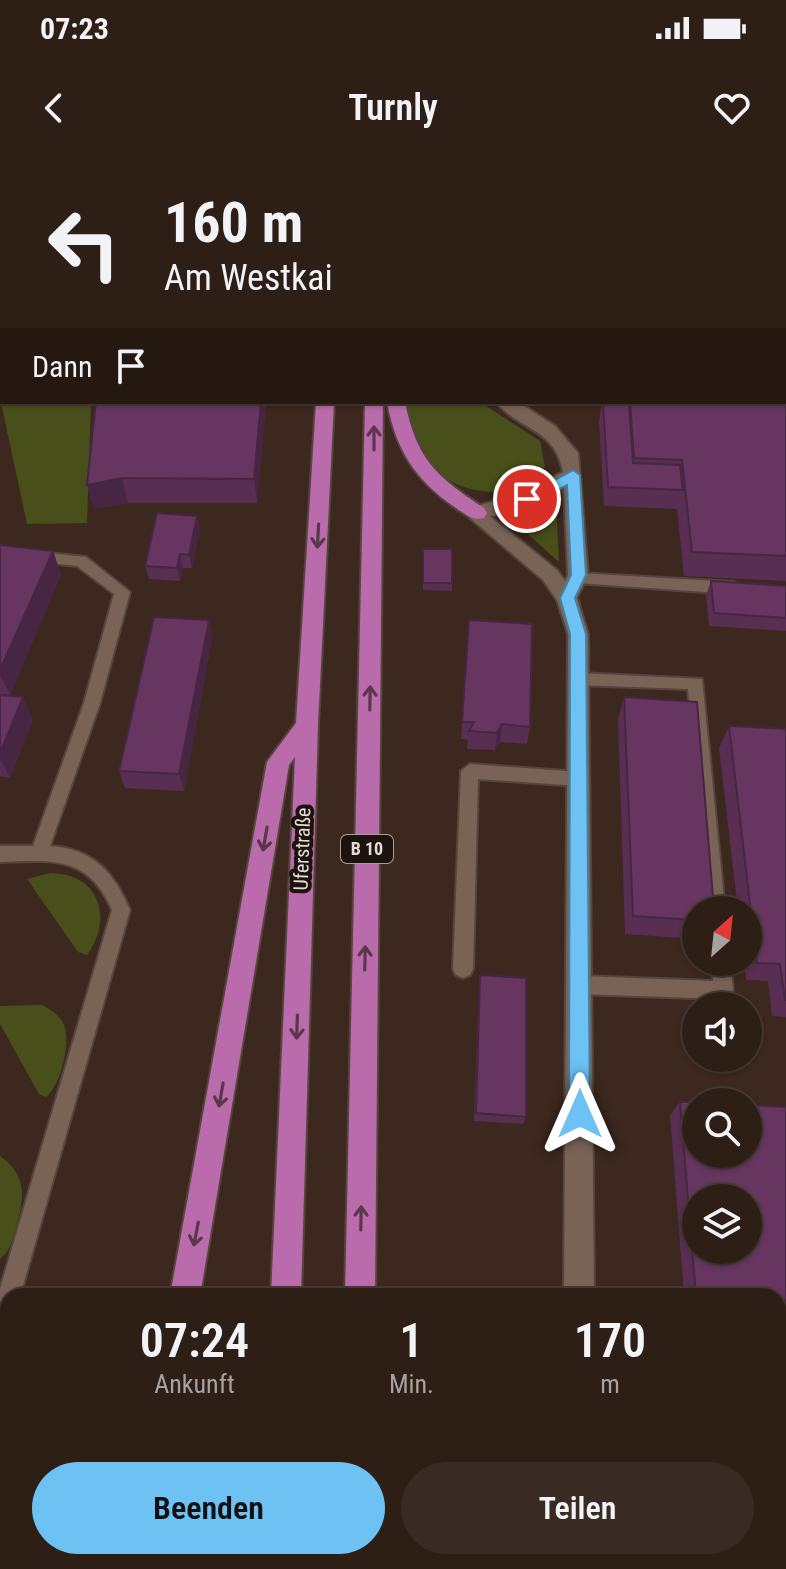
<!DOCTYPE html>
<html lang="de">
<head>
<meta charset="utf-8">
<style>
	body { margin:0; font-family:"Roboto Condensed",sans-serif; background:#392b23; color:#f1f3f6; height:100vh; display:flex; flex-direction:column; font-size:30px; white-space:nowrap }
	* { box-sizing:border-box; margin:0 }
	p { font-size:26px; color:#a7a2a1 }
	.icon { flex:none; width:44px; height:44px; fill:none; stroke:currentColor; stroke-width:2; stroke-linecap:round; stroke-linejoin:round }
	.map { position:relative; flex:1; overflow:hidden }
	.details { position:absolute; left:0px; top:1128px; width:786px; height:282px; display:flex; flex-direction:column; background:#2d1e16; border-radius:24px 24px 0 0; box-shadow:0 2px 6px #0004,0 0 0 2px #483c35 }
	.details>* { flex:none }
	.top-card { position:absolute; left:0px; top:0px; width:786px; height:244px; box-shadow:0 2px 6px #0004,0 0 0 2px #483c35; background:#2d1e16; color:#f1f3f6; overflow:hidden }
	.needle { width:52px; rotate:27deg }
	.controls { position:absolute; left:682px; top:736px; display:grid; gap:16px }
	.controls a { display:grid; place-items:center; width:80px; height:80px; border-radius:50%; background:#2d1e16; box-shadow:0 2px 6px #0004,0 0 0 2px #483c35; font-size:40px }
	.pin { position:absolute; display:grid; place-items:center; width:68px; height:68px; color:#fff; margin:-34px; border:4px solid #fff; border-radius:50%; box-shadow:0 2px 8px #0007 }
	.me { position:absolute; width:88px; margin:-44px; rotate:0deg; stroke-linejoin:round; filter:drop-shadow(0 0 6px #0008) }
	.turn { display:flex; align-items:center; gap:28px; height:168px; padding:0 32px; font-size:36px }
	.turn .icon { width:104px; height:104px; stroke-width:2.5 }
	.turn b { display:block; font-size:56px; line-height:68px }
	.then { display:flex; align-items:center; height:76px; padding:0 32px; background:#0003; gap:16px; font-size:30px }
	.eta { display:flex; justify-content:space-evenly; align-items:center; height:136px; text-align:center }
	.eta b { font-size:48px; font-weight:600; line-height:56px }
	.button { display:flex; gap:16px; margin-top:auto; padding:16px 32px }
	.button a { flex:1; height:92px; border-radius:48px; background:#6ec2f3; color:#111; font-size:32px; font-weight:600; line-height:92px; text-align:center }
	.button a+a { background:#392b23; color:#f1f3f6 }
	.status { display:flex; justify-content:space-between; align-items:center; height:56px; padding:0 40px; background:#2d1e16; direction:ltr }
	.status svg { height:22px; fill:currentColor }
	header { display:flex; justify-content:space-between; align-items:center; height:104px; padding:0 32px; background:#2d1e16; font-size:36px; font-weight:600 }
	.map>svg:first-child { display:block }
	.green { fill:#484f1a }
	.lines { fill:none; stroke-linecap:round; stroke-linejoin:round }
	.service-casing { stroke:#55453c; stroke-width:4 }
	.minor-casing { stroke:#55453c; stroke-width:4 }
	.secondary-casing { stroke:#55453c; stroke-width:4 }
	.trunk-casing { stroke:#55453c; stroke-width:4 }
	.service { fill:#796357; fill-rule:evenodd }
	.minor { fill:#796357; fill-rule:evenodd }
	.secondary { fill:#796357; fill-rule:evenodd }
	.trunk { fill:#ba6bab; fill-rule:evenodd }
	.wall { fill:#582e53; fill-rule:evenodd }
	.shaded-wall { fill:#472644 }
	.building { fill:#663661; stroke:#472644; stroke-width:2; fill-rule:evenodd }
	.oneway { stroke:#5b364d }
	.route { fill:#6ec2f3; stroke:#487e9e; stroke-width:2 }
	.labels { text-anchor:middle; stroke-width:8; stroke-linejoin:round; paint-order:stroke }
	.shield { fill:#1c130f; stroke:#aa9e98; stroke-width:2 }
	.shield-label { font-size:18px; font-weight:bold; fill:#e7d9d3 }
	.street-label { font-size:20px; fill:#e7d9d3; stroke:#1c130f }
</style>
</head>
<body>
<div class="status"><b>07:23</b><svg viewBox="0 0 49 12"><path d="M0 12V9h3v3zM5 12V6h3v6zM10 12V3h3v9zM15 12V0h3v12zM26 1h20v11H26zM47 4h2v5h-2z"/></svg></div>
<header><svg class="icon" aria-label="back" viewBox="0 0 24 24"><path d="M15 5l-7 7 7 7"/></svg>Turnly<svg class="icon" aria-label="heart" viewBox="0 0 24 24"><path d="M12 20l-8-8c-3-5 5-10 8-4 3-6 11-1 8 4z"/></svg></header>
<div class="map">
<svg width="786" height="1409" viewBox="0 0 786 1409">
	<rect width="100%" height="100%" fill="#3c281e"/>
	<path class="green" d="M0,238L2,242H91L87,363L27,364Z
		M403,242H480L540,281L545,307C510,350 439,333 414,285C408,273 407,255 403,242Z
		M556,343L559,402L511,359Z
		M50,713C99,713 114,758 87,795L78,792L27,719Z
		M42,845C52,850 62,857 65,868C70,886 60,926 46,937L39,934L0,864V846Z
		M0,996C29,1016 24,1041 15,1071C12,1082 9,1092 0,1099Z"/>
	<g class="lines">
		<defs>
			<path id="service" d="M0,388L86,397L130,432L100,543L50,686C94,689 114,713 130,750L20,1136H8V1172L0,1175V1129L112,750C88,695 53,700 0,702V686H33L84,543L114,434L77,406L0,398Z
				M577,413L734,422L742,428L734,434L577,423L569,418Z
				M579,513L702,519L725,750H707L688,529L579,525L571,519Z
				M470,604L579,612L588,619L579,626L478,619L473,809L470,815L463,818L456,815L453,809L461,611Z
				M712,802H730L733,830L730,836L723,839L580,834L573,831L570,825L573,819L580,816L713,821Z"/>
			<path id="minor" d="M426,0H440V2H426Z
				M0,203H2V213H0Z
				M496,242H518L555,266L578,293L588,415L574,443H560L557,438L568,415L564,328L534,344L477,360L467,353L470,348L520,334L563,312C555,268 520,271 496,242Z"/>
			<path id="secondary" d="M477,346L557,410L577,438L588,474L594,1136H564L568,474L557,440L543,420L470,358L467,353L470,348Z
				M561,1402H595V1409H561Z"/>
			<path id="trunk" d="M331,0H345V2H331Z
				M370,0H384V2H370Z
				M316,242H334L318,565L301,1136H271L295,597L289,605L200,1136H170L267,602L296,563Z
				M365,242H383L375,1136H345Z
				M387,242H405C417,300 436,316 484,348L487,353L484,358C472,361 465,354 456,348C415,320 396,290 387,242Z
				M120,1402H154L153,1409H119Z
				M256,1402H290L289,1409H255Z
				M338,1402H372V1409H338Z"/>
		</defs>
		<use href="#service" class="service-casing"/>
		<use href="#minor" class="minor-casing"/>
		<use href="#secondary" class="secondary-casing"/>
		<use href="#trunk" class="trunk-casing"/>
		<use href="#service" class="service"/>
		<use href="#minor" class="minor"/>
		<use href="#secondary" class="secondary"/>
		<use href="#trunk" class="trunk"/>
	</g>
	<path class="wall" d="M786,219V421L684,416L677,349L604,346L599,261L602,242H784Z
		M96,242H266L257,343H128L94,349L87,325Z
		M197,356L200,369L192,408H183L180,421L149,419L145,406Z
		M0,385L53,391L61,415L10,535L0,534Z
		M423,389L452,423V431L423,430Z
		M711,421L786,426V471L709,466L706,435Z
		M209,460L212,479L184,631L125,628L119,611Z
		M469,460L530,567L527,584L500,582L495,590L467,589L468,580L461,579Z
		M0,535L23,537L33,560L10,618L0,616Z
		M624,537L696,750V779L625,774L618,560Z
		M729,566L786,569V857L772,856L768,821L746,820L744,802H748V750H738L719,588Z
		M480,815L526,957L523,964L474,961L479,825Z
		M680,942H696V994H748V945L786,947V1409H705L704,1402H778V1136H684L670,955ZM696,1038H748V1090H696Z"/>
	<path class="shaded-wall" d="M2,149V168L0,170V151Z
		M261,242H266L257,343L254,319Z
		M122,318L128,343L94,349L87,325Z
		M197,356L200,369L192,408L189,395Z
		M53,391L61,415L10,535L0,515V510Z
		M180,394L183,408L180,421L177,408Z
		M209,460L212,479L184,631L179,614Z
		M23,537L33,560L10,618L0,599V593Z
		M502,564L500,582L495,590L497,573Z"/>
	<path class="building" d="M460,0H720V2H460Z
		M2,14V32L1,33L0,16Z
		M0,106L2,107V149L0,151Z
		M784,218L786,219V396L692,392L682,300L634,298L630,242H784Z
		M96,242H261L254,319L122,318L87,325Z
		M603,242H629L633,303L680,305L683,330L608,327Z
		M157,353L197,356L189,395L180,394L177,408L145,406Z
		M0,385L53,391L0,510Z
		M423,389H452V423H423Z
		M711,421L786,426V458L714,453Z
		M154,457L209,460L179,614L119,611Z
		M469,460L532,464L530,567L502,564L497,573L469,571L474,562H462Z
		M0,535L23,537L0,593Z
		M624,537L697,542L714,750H696V760L633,756Z
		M729,566L786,569V840H785L780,804L757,803Z
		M480,815L526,818V957L476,953Z
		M680,942H696V994H748V945L786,947V1409H718L717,1402H778V1136H696ZM696,1038H748V1090H696Z"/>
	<defs><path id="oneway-shaft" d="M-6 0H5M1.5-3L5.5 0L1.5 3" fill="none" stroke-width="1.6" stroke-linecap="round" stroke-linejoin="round" transform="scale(2)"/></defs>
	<g class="oneway">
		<use href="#oneway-shaft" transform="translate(374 278) rotate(-90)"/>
		<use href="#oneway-shaft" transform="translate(318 376) rotate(93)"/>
		<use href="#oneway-shaft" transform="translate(370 538) rotate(-89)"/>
		<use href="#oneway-shaft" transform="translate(265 679) rotate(100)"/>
		<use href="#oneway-shaft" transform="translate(365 798) rotate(-89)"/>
		<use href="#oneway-shaft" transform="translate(297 867) rotate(92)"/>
		<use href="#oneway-shaft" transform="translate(221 935) rotate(100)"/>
		<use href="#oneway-shaft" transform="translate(361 1058) rotate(-89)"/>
		<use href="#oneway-shaft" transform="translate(196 1074) rotate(101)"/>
	</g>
	<path class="route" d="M573,310L580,315L586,415L575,438L586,474L590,954L587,962L580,965L572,962L569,954L570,474L560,438L571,415L567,325L532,343L520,339Z"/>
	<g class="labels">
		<rect class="shield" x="341" y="675" width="52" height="28" rx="6"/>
		<g class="shield-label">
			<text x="367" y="695">B 10</text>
		</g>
		<g class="street-label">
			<text transform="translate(302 689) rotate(-88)" y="7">Uferstraße</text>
		</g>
	</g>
</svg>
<div class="controls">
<a><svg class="needle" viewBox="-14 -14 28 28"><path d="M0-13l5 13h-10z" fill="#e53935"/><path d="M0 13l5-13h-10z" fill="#a7a2a1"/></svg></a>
<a><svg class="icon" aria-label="sound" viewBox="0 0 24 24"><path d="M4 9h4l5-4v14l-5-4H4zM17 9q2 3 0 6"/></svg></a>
<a><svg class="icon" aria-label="search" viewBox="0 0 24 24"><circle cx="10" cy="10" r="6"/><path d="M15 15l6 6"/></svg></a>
<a><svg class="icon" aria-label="layers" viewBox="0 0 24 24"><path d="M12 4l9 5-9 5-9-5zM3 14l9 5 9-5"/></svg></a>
</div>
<div class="pin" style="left:527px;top:339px;background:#d93025"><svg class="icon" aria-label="arrive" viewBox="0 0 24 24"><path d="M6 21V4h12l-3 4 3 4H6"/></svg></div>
<svg class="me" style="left:580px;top:954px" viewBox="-20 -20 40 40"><path d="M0-17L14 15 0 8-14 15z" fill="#6ec2f3" stroke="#fff" stroke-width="4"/></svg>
<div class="top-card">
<div class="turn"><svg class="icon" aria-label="left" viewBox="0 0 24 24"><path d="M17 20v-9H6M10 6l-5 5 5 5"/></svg><div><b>160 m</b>Am Westkai</div></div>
<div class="then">Dann<svg class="icon" aria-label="arrive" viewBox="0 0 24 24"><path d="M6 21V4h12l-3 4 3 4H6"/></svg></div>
</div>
<section class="details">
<div class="eta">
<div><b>07:24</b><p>Ankunft</p></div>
<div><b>1</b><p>Min.</p></div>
<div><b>170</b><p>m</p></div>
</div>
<div class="button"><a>Beenden</a><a>Teilen</a></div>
</section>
</div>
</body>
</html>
